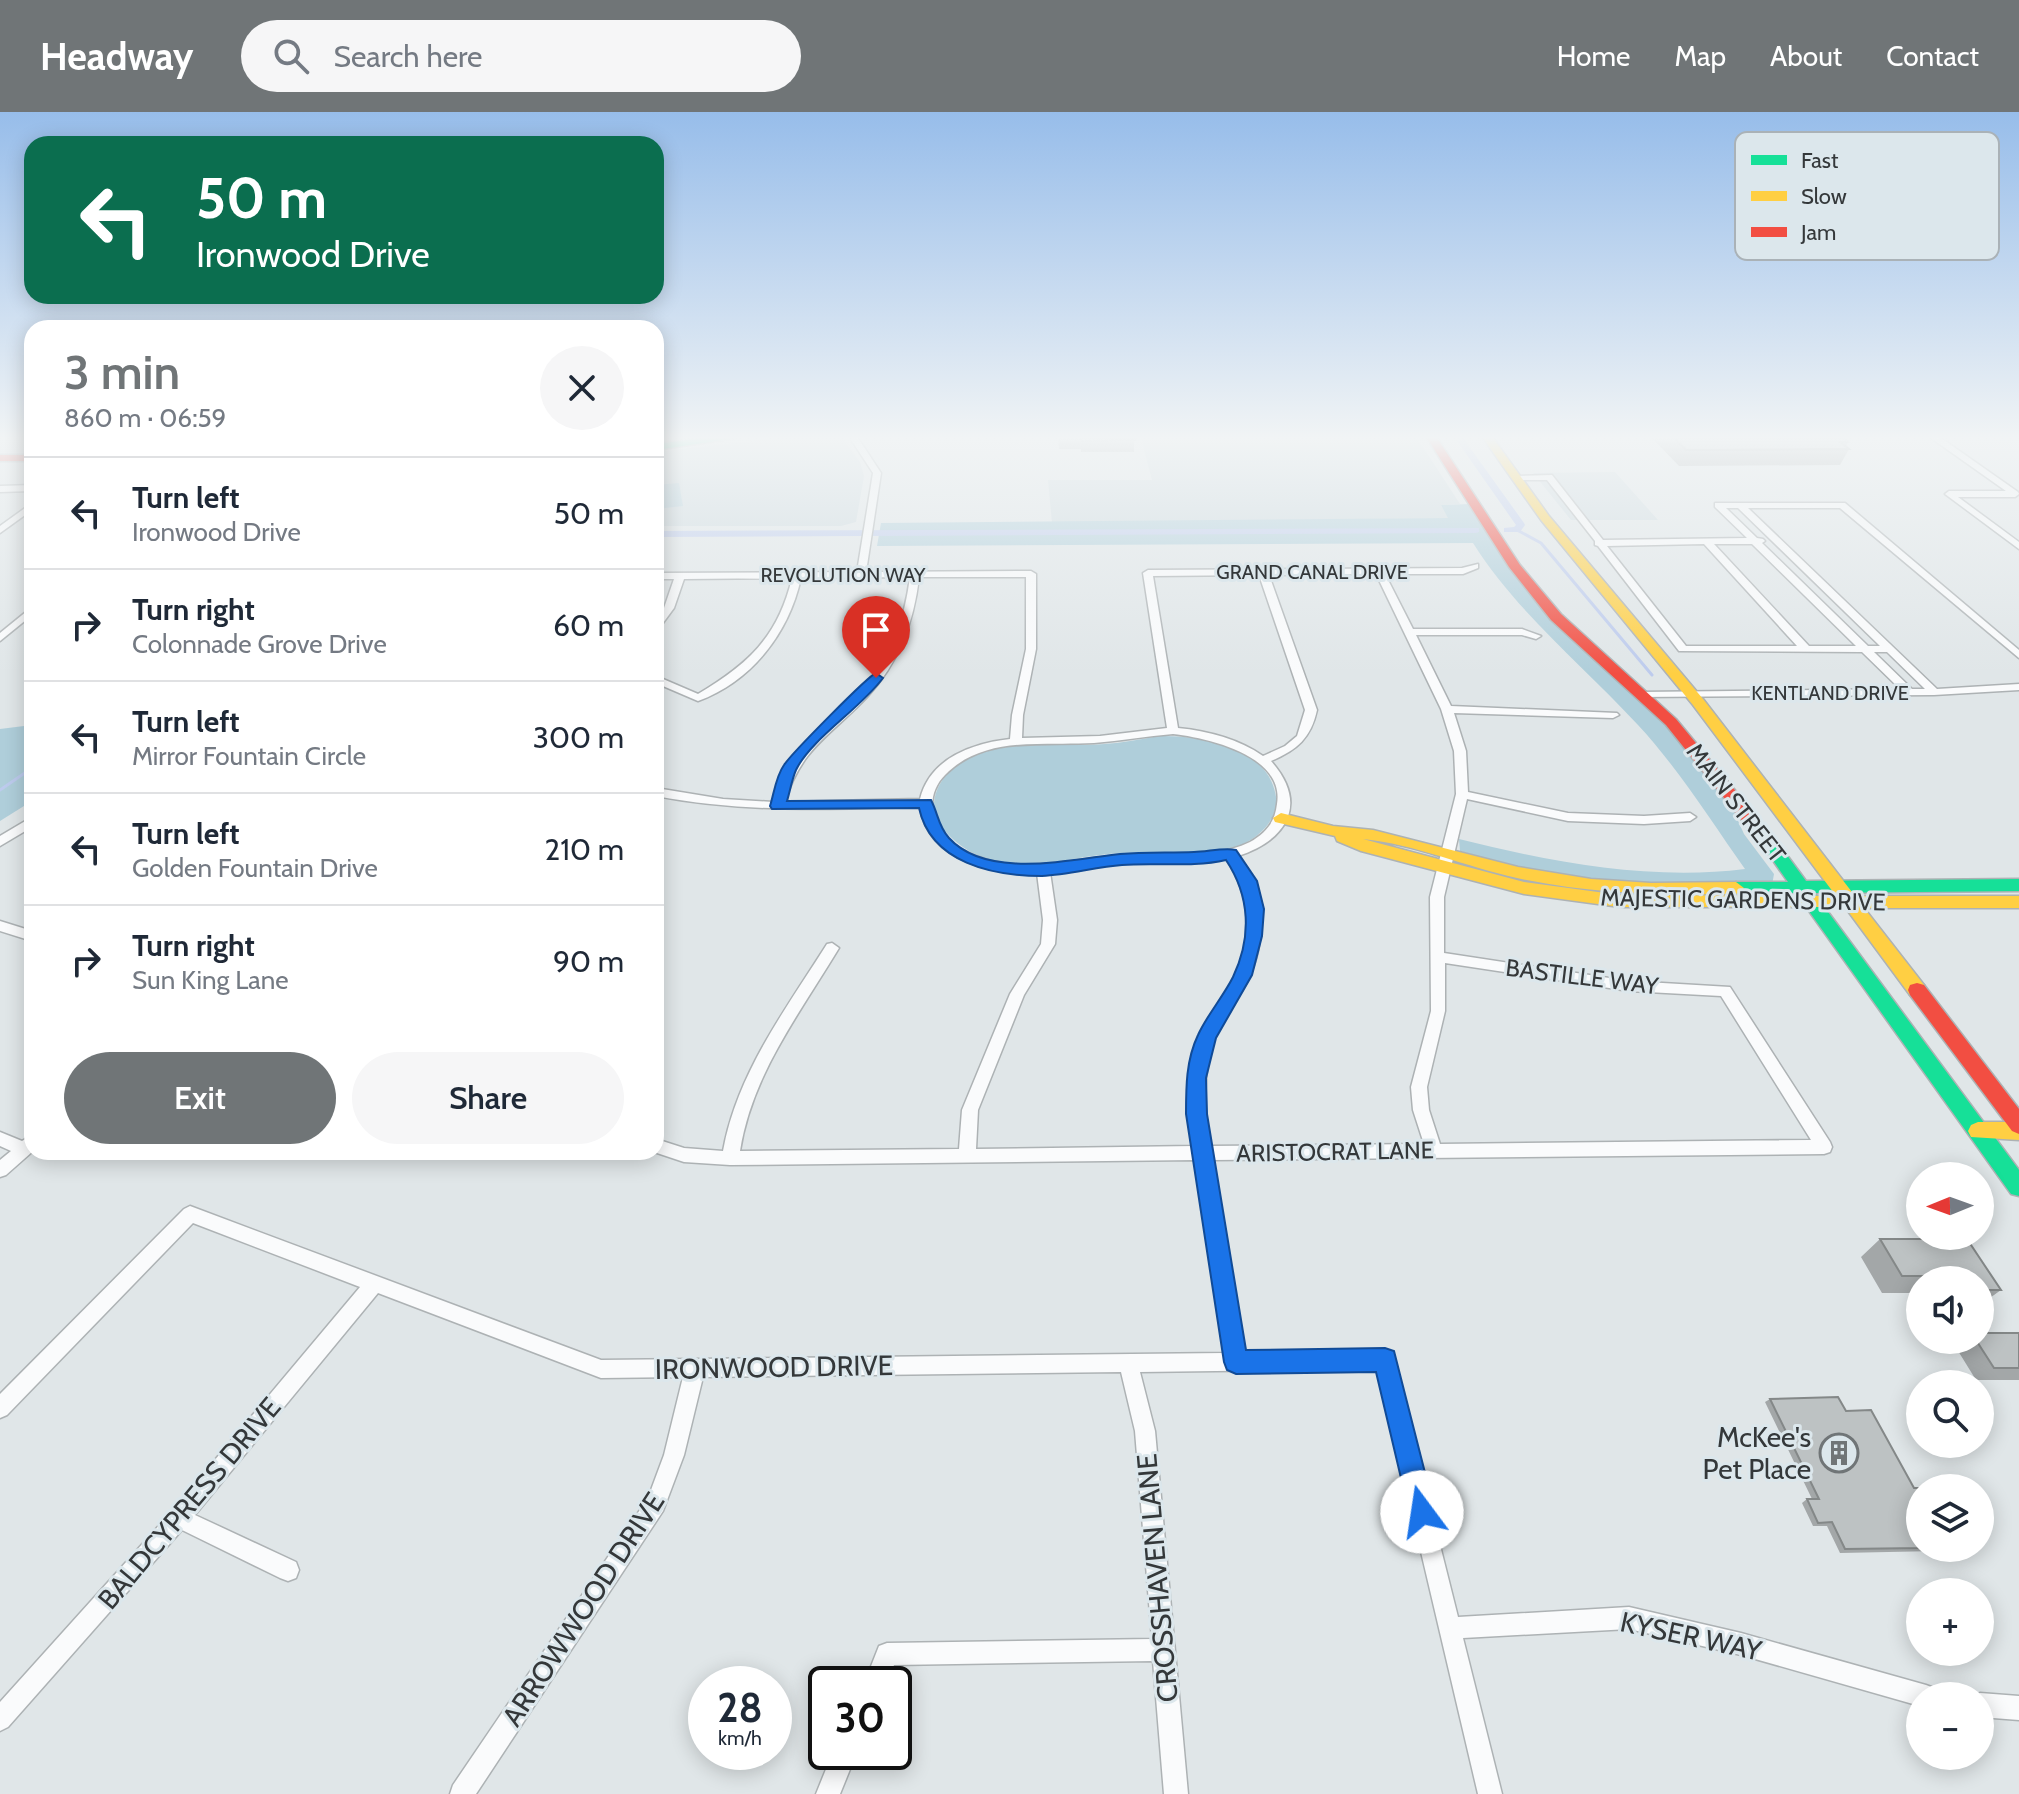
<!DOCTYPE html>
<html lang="en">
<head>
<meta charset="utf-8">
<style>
	body { margin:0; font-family:Cabin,sans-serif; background:#f6f6f7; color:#1f2937; height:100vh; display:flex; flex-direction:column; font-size:30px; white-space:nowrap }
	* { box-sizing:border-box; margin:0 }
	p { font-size:26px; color:#747a83 }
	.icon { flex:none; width:44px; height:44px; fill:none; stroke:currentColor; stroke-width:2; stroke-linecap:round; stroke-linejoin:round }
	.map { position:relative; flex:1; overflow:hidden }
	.drawer { position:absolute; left:24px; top:208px; width:640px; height:840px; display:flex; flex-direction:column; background:#fff; border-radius:24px; box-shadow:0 4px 20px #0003 }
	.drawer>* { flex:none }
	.hud { position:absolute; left:24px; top:24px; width:640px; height:168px; border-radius:24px; box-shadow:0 4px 20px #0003; background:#0b6e4f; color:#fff; overflow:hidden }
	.needle { width:52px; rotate:269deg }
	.buttons { position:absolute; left:1906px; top:1050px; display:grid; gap:16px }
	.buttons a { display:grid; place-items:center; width:88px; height:88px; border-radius:50%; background:#fff; box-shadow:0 4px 20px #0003; font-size:40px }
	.speed { position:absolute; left:688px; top:1554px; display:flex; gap:16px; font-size:40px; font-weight:700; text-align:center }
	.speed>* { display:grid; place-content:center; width:104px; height:104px; border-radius:50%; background:#fff; box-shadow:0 4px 20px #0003; line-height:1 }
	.speed small { font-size:20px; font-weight:400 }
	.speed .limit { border:4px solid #111; border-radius:12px; background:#fff; color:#111 }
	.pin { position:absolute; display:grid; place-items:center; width:68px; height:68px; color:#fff; margin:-82px -34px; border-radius:50% 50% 50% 0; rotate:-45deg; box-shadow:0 0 8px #0007 }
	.pin .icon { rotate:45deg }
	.me { position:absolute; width:88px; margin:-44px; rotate:346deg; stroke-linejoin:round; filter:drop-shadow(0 0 6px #0008) }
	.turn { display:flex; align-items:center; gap:28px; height:168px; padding:0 40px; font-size:36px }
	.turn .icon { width:104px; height:104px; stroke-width:2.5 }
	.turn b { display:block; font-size:56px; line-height:68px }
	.round { display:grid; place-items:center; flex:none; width:84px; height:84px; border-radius:42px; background:#f6f6f7 }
	.overview { display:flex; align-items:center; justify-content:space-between; height:136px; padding:0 40px }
	h1 { font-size:48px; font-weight:600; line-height:60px; color:#707577 }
	.primary-button { display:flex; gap:16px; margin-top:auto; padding:16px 40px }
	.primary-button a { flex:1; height:92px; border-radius:48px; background:#707577; color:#fff; font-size:32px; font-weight:600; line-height:92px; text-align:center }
	.primary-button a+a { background:#f6f6f7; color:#1f2937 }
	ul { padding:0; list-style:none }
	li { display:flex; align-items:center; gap:24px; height:112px; padding:0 40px; border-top:2px solid #e0e1e3 }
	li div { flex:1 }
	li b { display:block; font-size:30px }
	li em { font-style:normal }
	header { display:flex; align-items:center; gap:48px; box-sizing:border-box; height:112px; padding:0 40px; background:#707577; color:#fff }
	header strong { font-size:38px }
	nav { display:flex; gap:44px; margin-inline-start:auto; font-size:28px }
	.search { width:560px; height:72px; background:#f6f6f7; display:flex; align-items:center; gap:20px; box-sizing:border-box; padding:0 28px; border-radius:44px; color:#747a83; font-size:30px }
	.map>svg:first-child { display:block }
	.built { fill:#ccd9de }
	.green { fill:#afceda }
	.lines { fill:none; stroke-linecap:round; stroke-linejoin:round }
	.stream { stroke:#bdcbed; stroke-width:3 }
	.canal { fill:#bdcbed; fill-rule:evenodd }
	.street-casing { stroke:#adb2b4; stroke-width:3 }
	.fast-casing { stroke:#adb2b4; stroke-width:3 }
	.slow-casing { stroke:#adb2b4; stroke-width:3 }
	.jam-casing { stroke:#adb2b4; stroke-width:3 }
	.street { fill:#fafbfc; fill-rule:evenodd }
	.fast { fill:#16e098; fill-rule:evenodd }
	.slow { fill:#ffcf43; fill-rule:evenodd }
	.jam { fill:#f24e42; fill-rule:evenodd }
	.wall { fill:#a3a7a8 }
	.building { fill:#bdc2c3; stroke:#848888; stroke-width:2 }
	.route { fill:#1a73e8; stroke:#114b97; stroke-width:2 }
	.labels { text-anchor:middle; stroke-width:6; stroke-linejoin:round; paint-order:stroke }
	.far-street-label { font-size:20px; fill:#34383a; stroke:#dce7ec }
	.street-label { font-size:24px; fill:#34383a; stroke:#dce7ec }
	.near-street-label { font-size:28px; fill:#34383a; stroke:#dce7ec }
	.near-poi-label { font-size:28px; fill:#34383a; stroke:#dce7ec; text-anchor:end }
	.key { fill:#dce7ec; stroke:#aab2b7; stroke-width:2 }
	.key-label { font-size:22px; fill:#34383a }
</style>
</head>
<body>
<header>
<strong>Headway</strong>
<div class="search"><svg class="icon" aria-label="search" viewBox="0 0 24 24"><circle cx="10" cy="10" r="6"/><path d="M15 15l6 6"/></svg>Search here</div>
<nav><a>Home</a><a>Map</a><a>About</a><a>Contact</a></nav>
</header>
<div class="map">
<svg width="2019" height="1682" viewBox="0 0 2019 1682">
	<rect width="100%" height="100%" fill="#e0e6e8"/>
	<path class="built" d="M780,326H842L860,350L864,364L856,410L841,414H656V340Z
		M1141,326H1417L1460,392L1441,393L1449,406L1052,411L1048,368H1152Z
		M1615,360L1658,408H1571L1533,361Z"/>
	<path class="green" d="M679,371L683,394L656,397V373Z
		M1471,392L1501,440L1681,629L1730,691L1744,722L1774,762L1772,773L1603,769L1526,757L1460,739L1459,727C1551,750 1650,769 1745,757C1711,709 1678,656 1638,613C1582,552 1518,502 1473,431L877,434L881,411L1448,406L1441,393Z
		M32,613V689L0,709V617Z
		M1159,624C1198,624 1264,632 1275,680C1279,694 1273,708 1263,718C1229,753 1167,739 1123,741C1065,743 1006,772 955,729C944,719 935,709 934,694C934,678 944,662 957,653C1002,624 1055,636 1105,632C1123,631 1141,627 1159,624Z"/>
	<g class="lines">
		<path class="stream" d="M1517,418L1541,431L1652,563
			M0,678L32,656"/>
		<path class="canal" d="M1455,326H1463L1524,411L1525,413L1520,420H1504V416L1514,415L1516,413Z
			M1479,416V420L1476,421L656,425V419Z"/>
		<defs>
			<path id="street" d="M850,326H858L881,361L866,460L1031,459L1036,462V537L1023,603L1022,626L1100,624L1167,616L1143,461L1148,458L1462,456L1478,452V456L1463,462H1385L1413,517H1522L1541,524L1536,527L1522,523H1416L1451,594L1617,601L1619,603L1613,606L1454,601L1466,639L1468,680L1568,701L1644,704L1690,701L1696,705L1690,709L1644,712L1568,709L1467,687L1444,785V841L1629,869L1730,875L1830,1030L1832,1035L1830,1040L1824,1042L1212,1048L1244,1240L1385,1239L1392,1242L1458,1505L1629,1495L1741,1521L1926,1573L1934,1576L1937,1584H1920V1594L1741,1543L1629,1517L1463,1526L1502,1682H1478L1378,1257L1140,1260L1155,1319L1188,1682H1164L1153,1549L894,1553L886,1572H864L879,1534L887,1531L1152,1527L1135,1319L1121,1260L703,1265L684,1343L663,1399L476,1682H450L453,1673L648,1386L664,1343L683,1265L601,1266L378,1181L195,1403L296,1450L299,1458L296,1466L288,1469L280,1466L182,1418L8,1615L0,1619V1590L172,1399L360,1175L193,1111L7,1303L0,1306V1282L184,1097L190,1094L601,1248L1225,1241L1196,1048L730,1053L684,1050L654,1040H656V1027L684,1036L723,1039C737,961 786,897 827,832L832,831L839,836C800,901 752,962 740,1039L959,1037L962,998L1010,882L1041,832L1043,808L1037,761C991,763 928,748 920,695C831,697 744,701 656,684V676L723,687L773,690C791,628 833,614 869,569C894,540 905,503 910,465L801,466C789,521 752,569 698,589L656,571V564L698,582C748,552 778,525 792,466L684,467L674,496L660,515L656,516V506L664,496L674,467H656V461L857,460L873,361ZM1376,462L1441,597L1454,639L1456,682L1430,785L1431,899L1411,975L1413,998L1424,1032L1210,1034C1204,997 1202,961 1215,925C1221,907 1234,893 1243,877C1269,832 1265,786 1238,744C1287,728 1309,692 1271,649C1297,638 1311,626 1317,598L1269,463ZM1259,463L1305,598L1297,624L1285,634L1263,644C1239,627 1208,619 1178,616L1153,464ZM919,465H1026V537L1012,603L1010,627C973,631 930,646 920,687L785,690C801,635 833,622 868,584C899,550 914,510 919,465ZM1173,622C1209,626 1285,644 1277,692C1275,710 1266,721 1250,730C1211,749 1166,740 1124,743C1070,746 1014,766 963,738C951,731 940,721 935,707C929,692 933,675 945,663C984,623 1043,634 1094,631C1121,629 1147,624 1173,622ZM1226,747C1250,783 1255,825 1235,865C1225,885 1209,902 1200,924C1186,960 1188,997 1194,1034L976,1037L978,998L1024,883L1055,832L1057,808L1050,760L1124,751H1193ZM1445,851L1629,879L1721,884L1811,1028L1440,1032L1429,998L1427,975L1445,899Z
				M1931,326H1941L2018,380L2019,382L2015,385H1958L2019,430V437L1945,382L1949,379H2006Z
				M1552,363L1603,428L1747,426L1715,395V391H1845L2019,538V546L1840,396H1748L1937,577L2019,572V578L1934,583L1636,585L1635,583L1640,580L1900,577L1862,540L1679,539L1598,434L1595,433V429L1547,368H1516L1512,366L1516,364ZM1726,396H1738L1880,534H1868L1762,431L1765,429L1763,427L1757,426ZM1704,432L1797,534H1686L1607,434ZM1714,432H1752L1856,534H1809ZM1874,540H1887L1925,577H1912Z
				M32,373V379L0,380V374Z
				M32,391V398L0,421V414Z
				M32,495V503L0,529V521Z
				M32,705V715L0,734V724Z
				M0,809L32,819V829L0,819Z
				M0,1020L22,1029L32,1023V1040L6,1063L0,1065V1048L11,1039L0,1034Z
				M1980,1581L2019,1584V1608L1980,1605V1584H1974Z
				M833,1640H857L840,1682H816Z"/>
			<path id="fast" d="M703,326H736L656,338V332Z
				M1766,722L1772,723L1806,769L2019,767V779L1814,781L2019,1058V1084L2011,1082L1796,781L1730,780L1728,776L1736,770H1788L1758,727Z"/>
			<path id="slow" d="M1483,326H1493L1549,404L1703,587L1855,784H2019V796H1864L1924,873L1926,878L1924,883H1910L1845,795H1620L1524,782L1361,739L1337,729L1335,724L1275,710L1273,706L1281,701L1333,714L1373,718L1518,755L1591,767L1651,771L1736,770L1744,776L1736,782C1662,783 1590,782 1517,766C1466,755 1415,732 1363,727L1524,770L1620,783L1836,784L1693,593L1541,408Z
				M1978,1010H2019V1028L1971,1025L1968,1019L1971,1013Z"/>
			<path id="jam" d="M1427,326H1437L1520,453L1561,502L1676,607L1772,723L1774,727L1772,731H1760L1666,613L1551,508L1509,455Z
				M0,343H32V349H0Z
				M1917,871L1924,873L2019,997V1022L2012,1019L1910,883L1908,878L1910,873Z"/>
		</defs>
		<use href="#street" class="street-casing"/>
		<use href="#fast" class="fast-casing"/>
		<use href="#slow" class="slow-casing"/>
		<use href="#jam" class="jam-casing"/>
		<use href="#street" class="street"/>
		<use href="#fast" class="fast"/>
		<use href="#slow" class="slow"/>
		<use href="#jam" class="jam"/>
	</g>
	<path class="wall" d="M1058,326H1134V340H1081V337H1059Z
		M1652,326H1844L1848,330L1846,335L1849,337L1840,353L1679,354Z
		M1880,1127H1967L2001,1178L1980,1193V1168H1920V1181H1882L1861,1145Z
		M2019,1221V1268H1976L1955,1234L1963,1228H1980Z
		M1770,1287L1920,1436H1942L1937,1439L1840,1441L1827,1414H1813L1802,1391L1807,1387H1812L1765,1290Z"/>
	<path class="building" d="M1081,326H1134L1135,328L1082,329Z
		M1674,326H1844L1848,330H1840L1849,337L1686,338Z
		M1880,1127H1967L2001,1178H1980V1168H1943L1941,1164H1902Z
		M1980,1221H2019V1256H1994L1976,1228H1980Z
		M1838,1285L1846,1299L1871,1298L1914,1376H1920V1436L1845,1437L1832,1410L1818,1411L1807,1387H1819L1770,1287Z"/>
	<linearGradient id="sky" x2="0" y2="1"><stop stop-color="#97bdea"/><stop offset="0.58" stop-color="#f1f4f5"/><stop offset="1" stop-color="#f1f4f5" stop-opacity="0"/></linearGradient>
	<rect width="2019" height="562" fill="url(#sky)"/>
	<path class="route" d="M876,561L883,566C860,597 811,627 796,658C792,667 790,679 787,689L931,688C938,701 938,714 949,726C987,768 1072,747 1120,742C1145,740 1170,741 1194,740C1207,740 1224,735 1236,738L1257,769L1264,797L1262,824L1252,863L1216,926L1206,966L1207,1002L1246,1238L1385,1236L1394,1239L1435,1400L1432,1409L1422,1413L1412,1409L1409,1400L1376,1260L1236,1262L1227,1258L1224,1250L1186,1002C1186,975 1186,948 1198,923C1207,903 1223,885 1233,865C1252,825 1250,784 1226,748C1192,756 1156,750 1122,753C1095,755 1069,763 1042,764C993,764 931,751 919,696L772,697L770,694C774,681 776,664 784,653C792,641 868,564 876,561Z"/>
	<defs>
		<symbol id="building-ring" viewBox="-11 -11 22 22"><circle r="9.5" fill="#dce7ec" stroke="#707577" stroke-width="1.5"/><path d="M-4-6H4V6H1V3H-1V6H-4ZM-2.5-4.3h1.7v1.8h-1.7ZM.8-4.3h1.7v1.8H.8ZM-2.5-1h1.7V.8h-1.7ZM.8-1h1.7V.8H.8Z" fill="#707577"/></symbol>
	</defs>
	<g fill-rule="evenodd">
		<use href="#building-ring" x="1817" y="1319" width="44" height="44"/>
	</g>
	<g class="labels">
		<g class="far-street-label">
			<text x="1312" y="467">GRAND CANAL DRIVE</text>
			<text x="843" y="470">REVOLUTION WAY</text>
			<text x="1830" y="588">KENTLAND DRIVE</text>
		</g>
		<g class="street-label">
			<text transform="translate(1736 691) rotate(52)" y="8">MAIN STREET</text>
			<text transform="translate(1743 788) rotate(1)" y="8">MAJESTIC GARDENS DRIVE</text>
			<text transform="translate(1582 865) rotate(7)" y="8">BASTILLE WAY</text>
			<text transform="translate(1335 1040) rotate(-1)" y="8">ARISTOCRAT LANE</text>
		</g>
		<g class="near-street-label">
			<text transform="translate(774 1255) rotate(-1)" y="10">IRONWOOD DRIVE</text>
			<text transform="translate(189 1391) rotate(-50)" y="10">BALDCYPRESS DRIVE</text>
			<text transform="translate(1157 1466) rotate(-95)" y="10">CROSSHAVEN LANE</text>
			<text transform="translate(583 1497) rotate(-57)" y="10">ARROWWOOD DRIVE</text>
			<text transform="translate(1691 1524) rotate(12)" y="10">KYSER WAY</text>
		</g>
		<g class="near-poi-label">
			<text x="1811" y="1335">McKee's<tspan x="1811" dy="32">Pet Place</tspan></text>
		</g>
	</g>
	<rect x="1735" y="20" width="264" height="128" rx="12" class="key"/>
	<rect x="1751" y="43" width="36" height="10" fill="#16e098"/>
	<rect x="1751" y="79" width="36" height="10" fill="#ffcf43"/>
	<rect x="1751" y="115" width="36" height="10" fill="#f24e42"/>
	<g class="key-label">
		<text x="1801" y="56">Fast</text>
		<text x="1801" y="92">Slow</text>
		<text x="1801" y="128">Jam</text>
	</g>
</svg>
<div class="buttons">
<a><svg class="needle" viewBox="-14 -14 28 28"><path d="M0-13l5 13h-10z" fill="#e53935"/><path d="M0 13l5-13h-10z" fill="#747a83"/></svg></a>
<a><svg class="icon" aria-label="sound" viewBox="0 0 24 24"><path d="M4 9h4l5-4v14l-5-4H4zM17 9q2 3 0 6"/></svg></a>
<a><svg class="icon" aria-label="search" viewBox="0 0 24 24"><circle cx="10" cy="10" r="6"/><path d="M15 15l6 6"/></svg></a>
<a><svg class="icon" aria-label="layers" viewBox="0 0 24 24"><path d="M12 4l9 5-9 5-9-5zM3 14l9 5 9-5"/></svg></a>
<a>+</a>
<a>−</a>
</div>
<div class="speed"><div>28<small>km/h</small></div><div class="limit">30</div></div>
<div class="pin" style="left:876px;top:566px;background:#d93025"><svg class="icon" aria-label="arrive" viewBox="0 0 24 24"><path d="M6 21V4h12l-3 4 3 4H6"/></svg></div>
<svg class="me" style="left:1422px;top:1400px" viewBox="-20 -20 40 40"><circle r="19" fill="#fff"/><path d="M0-13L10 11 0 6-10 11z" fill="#1a73e8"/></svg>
<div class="hud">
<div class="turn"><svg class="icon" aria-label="left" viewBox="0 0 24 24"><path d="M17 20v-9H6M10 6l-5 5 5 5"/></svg><div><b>50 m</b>Ironwood Drive</div></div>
</div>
<section class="drawer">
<div class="overview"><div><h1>3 min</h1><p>860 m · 06:59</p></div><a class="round"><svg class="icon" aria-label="close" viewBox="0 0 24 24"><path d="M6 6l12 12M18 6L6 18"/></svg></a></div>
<ul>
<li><svg class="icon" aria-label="left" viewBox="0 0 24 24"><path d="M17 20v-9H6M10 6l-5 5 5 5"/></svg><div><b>Turn left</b><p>Ironwood Drive</p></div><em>50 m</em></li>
<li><svg class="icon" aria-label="right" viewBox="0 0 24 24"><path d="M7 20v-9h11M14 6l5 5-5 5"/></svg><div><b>Turn right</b><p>Colonnade Grove Drive</p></div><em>60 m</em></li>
<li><svg class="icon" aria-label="left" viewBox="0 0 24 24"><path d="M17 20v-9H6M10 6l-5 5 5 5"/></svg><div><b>Turn left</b><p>Mirror Fountain Circle</p></div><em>300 m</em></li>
<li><svg class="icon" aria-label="left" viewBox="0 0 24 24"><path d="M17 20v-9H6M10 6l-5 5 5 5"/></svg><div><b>Turn left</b><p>Golden Fountain Drive</p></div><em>210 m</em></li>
<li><svg class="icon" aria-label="right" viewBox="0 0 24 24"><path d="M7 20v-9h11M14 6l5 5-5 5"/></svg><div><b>Turn right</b><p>Sun King Lane</p></div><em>90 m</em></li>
</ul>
<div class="primary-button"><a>Exit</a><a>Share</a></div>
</section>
</div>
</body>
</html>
